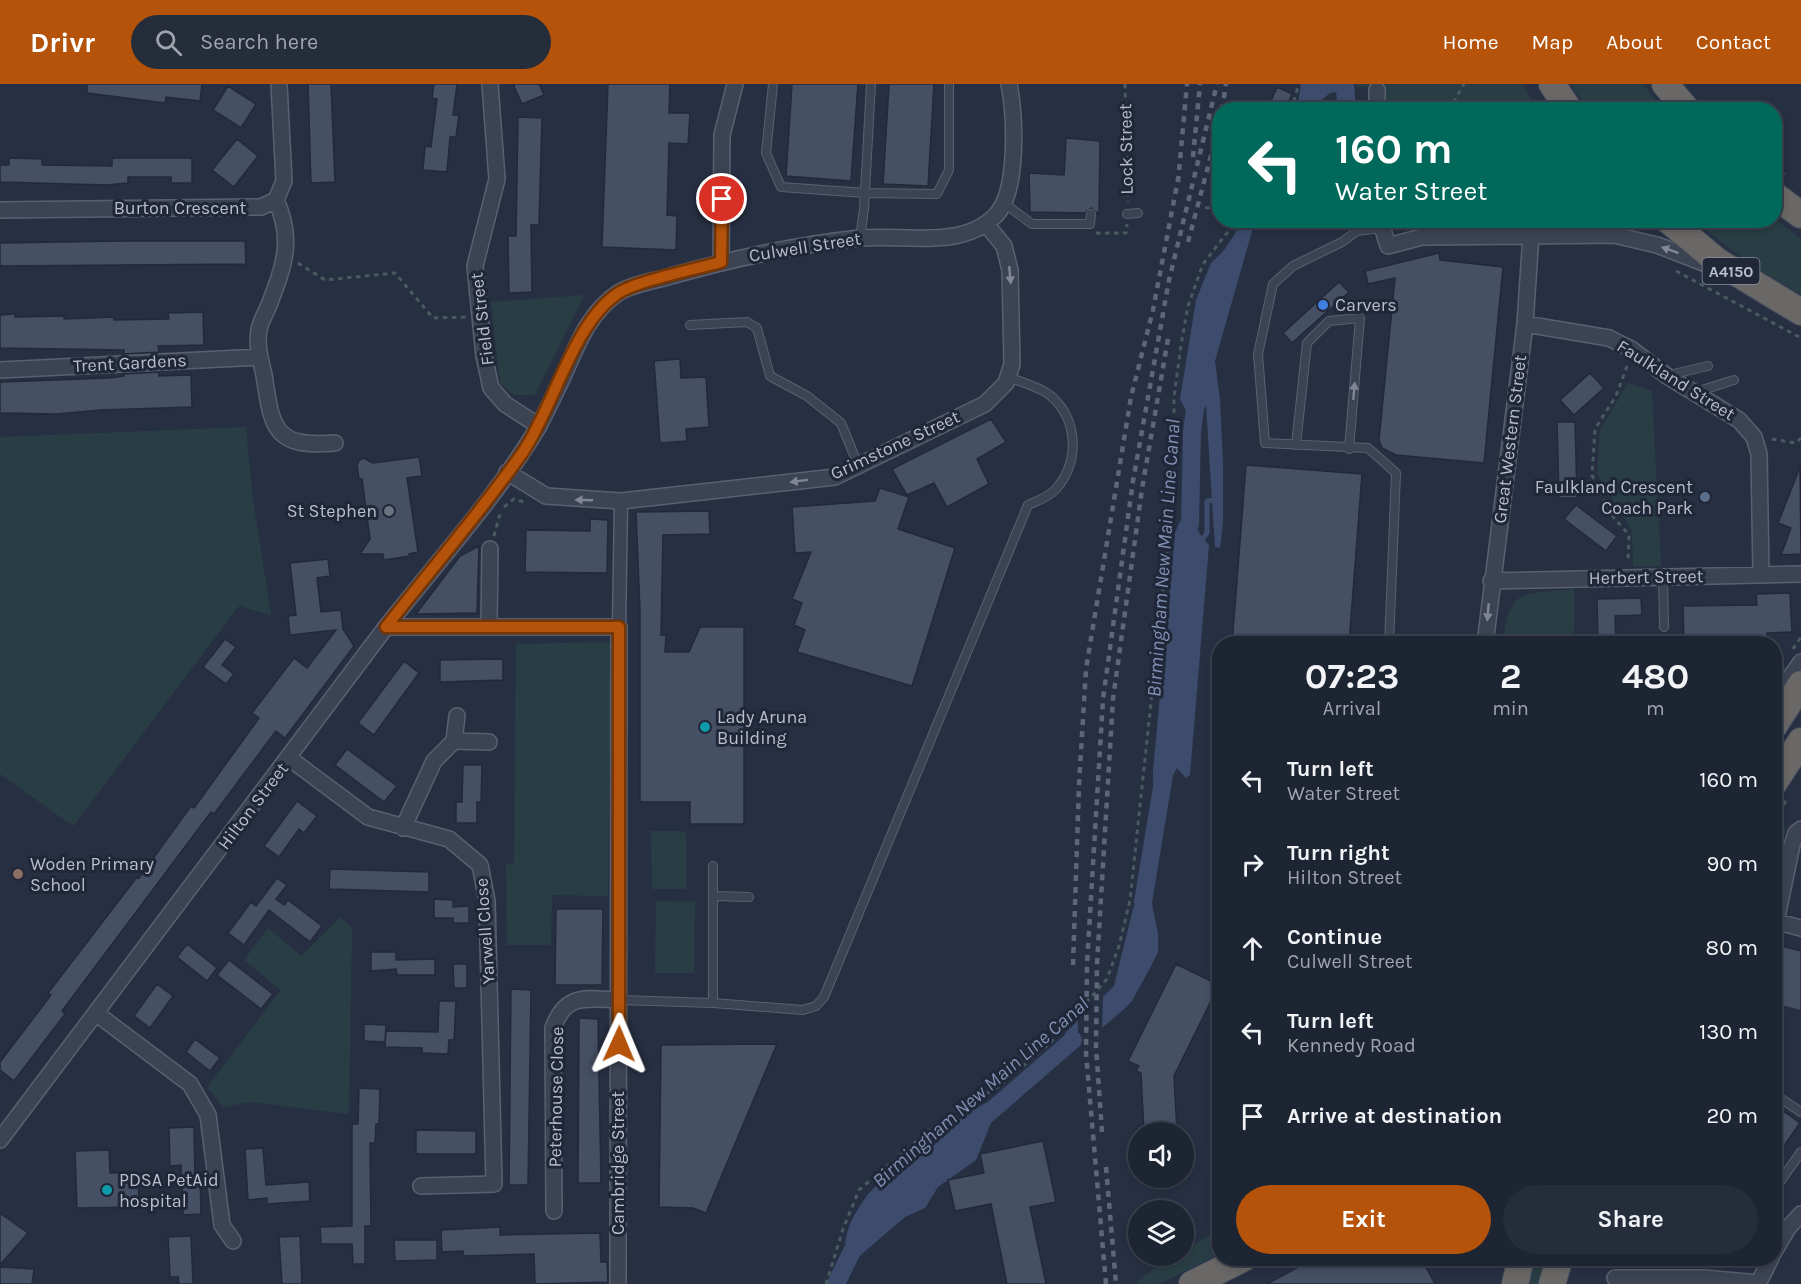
<!DOCTYPE html>
<html lang="en">
<head>
<meta charset="utf-8">
<style>
	body { margin:0; font-family:Karla,sans-serif; background:#252c3a; color:#f1f3f6; height:100vh; display:flex; flex-direction:column; font-size:22px; white-space:nowrap }
	* { box-sizing:border-box; margin:0 }
	p { font-size:20px; color:#a0a4ac }
	.icon { flex:none; width:33px; height:33px; fill:none; stroke:currentColor; stroke-width:2; stroke-linecap:round; stroke-linejoin:round }
	.map { position:relative; flex:1; overflow:hidden }
	.side { position:absolute; left:1212px; top:552px; width:570px; height:630px; display:flex; flex-direction:column; background:#1d2432; border-radius:24px; box-shadow:0 3px 9px #0003,0 0 0 2px #3b414d }
	.side>* { flex:none }
	.banner { position:absolute; left:1212px; top:18px; width:570px; height:126px; border-radius:24px; box-shadow:0 3px 9px #0003,0 0 0 2px #3b414d; background:#00695c; color:#fff; overflow:hidden }
	.fabs { position:absolute; left:1128px; top:1038px; display:grid; gap:12px }
	.fabs a { display:grid; place-items:center; width:66px; height:66px; border-radius:50%; background:#1d2432; box-shadow:0 3px 9px #0003,0 0 0 2px #3b414d; font-size:30px }
	.pin { position:absolute; display:grid; place-items:center; width:51px; height:51px; color:#fff; margin:-26px; border:3px solid #fff; border-radius:50%; box-shadow:0 2px 6px #0007 }
	.me { position:absolute; width:66px; margin:-33px; rotate:1deg; stroke-linejoin:round; filter:drop-shadow(0 0 4px #0008) }
	.turn { display:flex; align-items:center; gap:21px; height:126px; padding:0 24px; font-size:27px }
	.turn .icon { width:78px; height:78px; stroke-width:2.5 }
	.turn b { display:block; font-size:42px; line-height:51px }
	.eta { display:flex; justify-content:space-evenly; align-items:center; height:102px; text-align:center }
	.eta b { font-size:36px; font-weight:700; line-height:42px }
	.primary-button { display:flex; gap:12px; margin-top:auto; padding:12px 24px }
	.primary-button a { flex:1; height:69px; border-radius:36px; background:#b45309; color:#fff; font-size:24px; font-weight:700; line-height:69px; text-align:center }
	.primary-button a+a { background:#252c3a; color:#f1f3f6 }
	ul { padding:0; list-style:none }
	li { display:flex; align-items:center; gap:18px; height:84px; padding:0 24px }
	li div { flex:1 }
	li b { display:block; font-size:22px }
	li em { font-style:normal }
	header { display:flex; align-items:center; gap:36px; box-sizing:border-box; height:84px; padding:0 30px; background:#b45309; color:#fff }
	header strong { font-size:28px }
	nav { display:flex; gap:33px; margin-inline-start:auto; font-size:21px }
	.search { width:420px; height:54px; background:#252c3a; display:flex; align-items:center; gap:15px; box-sizing:border-box; padding:0 21px; border-radius:33px; color:#a0a4ac; font-size:22px }
	.map>svg:first-child { display:block }
	.green { fill:#293e44 }
	.water { fill:#3d4c6c }
	.pier { fill:#273043 }
	.lines { fill:none; stroke-linecap:round; stroke-linejoin:round }
	.stream { stroke:#3d4c6c; stroke-width:5 }
	.canal { stroke:#3d4c6c; stroke-width:18 }
	.building { fill:#465065; stroke:#22293a; stroke-width:1.5 }
	.service-casing { stroke:#5a6070; stroke-width:10 }
	.pedestrian-casing { stroke:#5a6070; stroke-width:15 }
	.minor-casing { stroke:#5a6070; stroke-width:18 }
	.trunk-casing { stroke:#464d5d; stroke-width:28 }
	.path { stroke:#485b60; stroke-width:3; stroke-dasharray:4.5 4.5; stroke-linecap:butt }
	.service { stroke:#3c4353; stroke-width:8 }
	.pedestrian { stroke:#3c4353; stroke-width:12 }
	.minor { stroke:#3c4353; stroke-width:15 }
	.trunk { stroke:#6a6866; stroke-width:26 }
	.rail { stroke:#5e6679; stroke-width:4.5; stroke-dasharray:6 6; stroke-linecap:butt }
	.oneway { fill:#818796 }
	.route-casing { stroke:#753606; stroke-width:15 }
	.route { stroke:#b45309; stroke-width:10 }
	.shop-dot { fill:#3f7fe0; stroke:#202738; stroke-width:2 }
	.service-dot { fill:#5c6f8a; stroke:#202738; stroke-width:2 }
	.worship-dot { fill:#6b7280; stroke:#202738; stroke-width:2 }
	.culture-dot { fill:#0f9aa8; stroke:#202738; stroke-width:2 }
	.education-dot { fill:#8d6e63; stroke:#202738; stroke-width:2 }
	.labels { text-anchor:middle; stroke-width:6; stroke-linejoin:round; paint-order:stroke }
	.shield { fill:#202738; stroke:#8b91a0; stroke-width:1.5 }
	.shield-label { font-size:16px; font-weight:bold; fill:#b9becc }
	.street-label { font-size:18px; fill:#b9becc; stroke:#202738 }
	.poi-label { font-size:18px; fill:#b9becc; stroke:#202738; text-anchor:start }
	.water-label { font-size:20px; font-style:italic; fill:#8090b3; stroke:#202738 }
</style>
</head>
<body>
<header>
<strong>Drivr</strong>
<div class="search"><svg class="icon" aria-label="search" viewBox="0 0 24 24"><circle cx="10" cy="10" r="6"/><path d="M15 15l6 6"/></svg>Search here</div>
<nav><a>Home</a><a>Map</a><a>About</a><a>Contact</a></nav>
</header>
<div class="map">
<svg width="1801" height="1200" viewBox="0 0 1801 1200">
	<rect width="100%" height="100%" fill="#273043"/>
	<path class="green" d="M1356,0H1522L1538,25H1385L1383,4L1356,3Z
		M1570,0H1643L1663,25H1588Z
		M1775,135L1801,155V211L1750,180L1694,137Z
		M584,211L535,311H514L500,299L491,218Z
		M1628,299L1652,307L1661,482H1633L1632,447L1597,390L1600,346Z
		M246,343L253,416L271,531L239,522L73,742L0,690V353Z
		M1574,505V559H1503C1510,501 1521,512 1574,505Z
		M611,558L608,812L552,811L551,861H507L506,780L514,779L516,560Z
		M1778,742L1786,744L1775,795V747Z
		M651,747H682L686,750V805H652Z
		M656,817L695,818L694,889H655Z
		M341,833L352,845L349,1030L250,1018L223,1023L207,1003L281,906L244,876L268,844L301,872Z
		M1219,1145V1170L1159,1200H1139L1138,1197C1149,1188 1169,1172 1184,1172V1167Z
		M1533,1175H1550L1543,1200H1527Z"/>
	<path class="water" d="M1301,0H1354L1356,25H1338L1336,8L1330,9L1311,25H1297Z
		M1243,137H1255L1215,277L1220,316L1223,378V439L1220,464L1215,463L1206,322L1193,340L1180,315L1196,216L1211,179L1225,165Z
		M1189,417L1199,449L1209,461L1190,691L1186,694L1177,684L1160,715L1153,697V687L1175,449Z
		M1147,794L1158,850V868L1150,884L1132,917L1122,927L1082,961L1055,972L1066,948L1114,902L1133,825Z
		M989,1018L999,1019L976,1076L938,1103L925,1124L905,1133L856,1175L847,1176C840,1154 853,1131 866,1113C880,1094 967,1025 989,1018Z"/>
	<path class="pier" d="M1103,911L1102,948L1078,966V931Z"/>
	<g class="lines">
		<path class="stream" d="M1200,458L1207,449V417L1216,416V412"/>
		<path class="canal" d="M1190,440L1192,348L1196,318
			M1143,818L1164,691
			M983,1034L1073,956
			M836,1200L858,1155"/>
	</g>
	<path class="building" d="M87,0H202L200,17L166,13L165,19L87,9Z
		M308,0H331L335,98L311,99Z
		M434,0H457L453,31H459L456,53H450L447,88L423,86L425,62L431,63L437,15L432,14Z
		M513,0H539L544,11L522,20Z
		M608,0H670L669,29H690L688,60L669,59L667,131L677,132L676,166L602,163Z
		M792,0H858L851,97L786,92Z
		M889,0H934L928,102L883,100Z
		M228,2L256,20L241,44L213,26Z
		M1277,3L1292,10L1285,26H1267Z
		M518,33L542,34L539,141H531L532,208L509,209L508,152H516Z
		M1066,54L1100,57L1099,130L1091,124L1085,129L1030,128L1029,89L1064,91Z
		M237,55L258,72L234,103L212,86Z
		M9,74L42,75V81L112,82V74H192V99H171V93H128V99L106,101L0,98V81H9Z
		M121,157H245L246,180L0,182V159Z
		M1439,169L1440,176L1503,183L1484,379L1396,371L1382,364L1379,356L1395,194L1368,200L1365,187Z
		M1339,198L1349,208L1292,259L1283,249Z
		M203,228L204,261L158,262L159,268L124,270V266L0,264V231L15,230V233L64,232V235L114,233V236L169,235L168,229Z
		M680,275L681,294L706,293L709,343L686,345L687,357L660,359L654,277Z
		M159,288V292L191,291L192,323L101,326L57,330L0,329V298L109,294L124,292V290Z
		M1590,289L1604,304L1574,331L1560,316Z
		M991,335L1006,358L977,375L989,400L947,423L934,399L907,411L892,385Z
		M1557,338H1575L1577,414H1559Z
		M419,373L422,392L407,394L418,468L409,470L410,472L384,476L383,470H360L370,455L362,395H359L357,381L359,377L363,374L373,379Z
		M1246,381L1362,390L1349,560H1232Z
		M1800,383L1801,470L1781,471L1791,444L1778,439Z
		M880,404L909,413L898,445L955,464L912,602L797,568L805,546L794,541L802,519L792,515L811,468L795,469L792,423L875,417Z
		M1576,421L1617,452L1606,467L1564,435Z
		M709,427L710,450L663,451L661,551H666L665,568H689L700,543H744V740H690V718H640V527L636,428Z
		M590,435L608,436L607,489L525,488L526,446L590,447Z
		M479,462L477,529L416,530L460,472Z
		M328,475L330,492L317,494L321,528L341,526L343,545L354,562L285,654L276,647L214,730L211,728L62,927L65,930L14,997L0,986V978L51,911L48,909L137,793L139,794L191,722L194,724L259,634L252,629L294,574L307,584L336,546L290,551L288,532L296,531L290,479Z
		M1790,509L1792,548L1767,549V555L1684,560L1683,522L1757,521L1756,510Z
		M1641,514L1642,531L1615,532L1616,560H1598L1597,515Z
		M225,555L236,563L222,581L234,590L226,600L203,583Z
		M503,575V596L440,598V576Z
		M404,577L419,589L374,651L358,639Z
		M347,665L397,702L384,718L335,681Z
		M463,681H482L481,718H477V739H456V718H462Z
		M297,717L317,732L304,749L299,745L279,773L264,762Z
		M330,785L429,788V808L329,805Z
		M277,794L287,801L276,815L284,821L288,816L322,842L310,858L269,826L244,861L228,849L251,818L256,822Z
		M434,815L453,816V823L469,822V839H453V834H434Z
		M556,825H603L602,901H555Z
		M187,860L217,884L207,897L177,873Z
		M1778,861L1801,867V927L1774,920V876Z
		M371,868H396V876L435,875V891H397L396,885L371,887Z
		M229,876L273,910L261,925L217,891Z
		M453,880H467V904H454Z
		M1176,880L1219,901L1174,992L1177,1048H1144L1141,989L1136,987L1139,982L1128,977Z
		M157,900L173,912L150,944L134,932Z
		M511,905L531,906L528,1101H509Z
		M439,917H456L454,956H449L448,970L422,969V964L385,963L386,947L438,948Z
		M579,934L598,935L601,1099H578Z
		M364,940L386,941L385,958L364,957Z
		M195,955L220,974L210,987L186,968Z
		M777,960L706,1129L693,1124L659,1123L661,961Z
		M359,1004L380,1005L379,1040H376L375,1059H370L371,1142H365V1180H353L352,1160H321L320,1143L352,1142V1040H358Z
		M1779,1024L1800,1039L1774,1076V1031Z
		M194,1043L195,1093H200L201,1130L183,1131L181,1081L170,1082L169,1044Z
		M416,1046L476,1047V1070H416Z
		M1043,1057L1056,1118L1030,1123L1046,1200H1007L991,1120L955,1127L948,1096L984,1089L980,1070Z
		M263,1064L266,1101L309,1098L310,1117L267,1120V1114L248,1116L245,1065Z
		M109,1066L110,1089L138,1088L139,1123L77,1124L75,1067Z
		M0,1129L28,1149L0,1181Z
		M500,1143V1151L600,1149L601,1178H607L608,1198L535,1200L534,1170L463,1172V1167L442,1168L441,1146Z
		M191,1152L193,1200H179L178,1193H170L168,1153Z
		M300,1152L302,1200H282L279,1153Z
		M394,1156H437V1176L395,1177Z
		M1315,1174H1421L1435,1200H1267Z
		M0,1183L34,1185L32,1200H0Z"/>
	<g class="lines">
		<defs>
			<path id="service" d="M773,0L766,69L781,103L865,109L937,110L949,86V0
				M1005,120L1032,140H1090L1091,130
				M1127,130L1138,129
				M1381,144L1357,147L1342,158L1293,182L1273,200L1258,270L1265,359L1368,364L1396,389L1389,560
				M860,154L864,125L871,0
				M690,241L747,238L757,244L770,292L807,312L841,339L858,381
				M1669,291L1708,282
				M1696,308L1734,296
				M1296,361L1307,259L1329,237L1360,234L1349,365
				M1663,492L1664,543
				M713,812L749,813
				M620,916L713,919V782
				M713,919L803,926L816,922L824,913L1028,421C1037,417 1049,413 1056,405C1080,377 1078,336 1051,312C1040,303 1021,298 1008,293
				M1774,1010L1801,1028
				M1774,1106L1801,1068"/>
			<path id="pedestrian" d="M619,543L621,417"/>
			<path id="minor" d="M490,0L497,95L475,182L484,272L491,304L505,320L539,342
				M1377,6V26
				M276,116C294,156 284,182 269,221C266,229 260,238 259,246C256,261 261,277 264,291C272,345 274,364 335,359
				M0,126L261,123L276,116L284,97L279,0
				M1380,136L1388,162L1422,153L1614,151L1657,161L1714,183
				M1569,151L1589,136
				M721,178L722,51L735,0
				M1525,240L1609,254L1631,265L1667,292L1739,336L1754,353L1759,370L1761,491
				M0,286L259,273
				M507,388L546,412L621,417L835,393L985,320L1006,299L1012,280L1010,186L1004,162L986,140
				M1491,497L1801,490
				M489,542L490,465
				M386,543H619L618,1200
				M1485,560L1525,240L1531,151
				M1774,616L1801,578
				M454,657L489,658
				M289,674L368,733L449,755L480,781L487,817L494,1100L421,1102
				M403,744L434,677L454,657L457,632
				M1774,837L1801,844
				M1776,838L1792,761L1796,749L1801,745
				M97,930L190,1000L208,1031L222,1141L233,1157
				M0,1056L386,543C437,478 494,416 537,345C546,329 554,311 562,295C576,264 588,229 618,209C632,200 655,197 671,192C735,174 794,161 860,154C903,150 961,166 995,132C1019,109 1015,31 1009,0
				M554,1127L553,944C566,908 587,915 620,916
				M1774,1168L1788,1144L1801,1130
				M1615,1194H1704L1758,1199
				M1758,1200L1771,1174"/>
			<path id="trunk" d="M1552,0L1569,26
				M1665,0L1687,26
				M1774,111L1801,131
				M1668,136L1717,177L1801,228
				M1774,642L1801,600
				M1774,699L1801,657
				M1192,1200L1244,1174
				M1515,1200L1521,1174
				M1552,1200L1560,1174"/>
		</defs>
		<use href="#service" class="service-casing"/>
		<use href="#pedestrian" class="pedestrian-casing"/>
		<use href="#minor" class="minor-casing"/>
		<use href="#trunk" class="trunk-casing"/>
		<path class="path" d="M1125,0L1128,118
			M1707,17L1715,26
			M1291,26L1299,0
			M1449,26L1464,0
			M1774,82L1787,93
			M1205,124L1220,122
			M1096,149H1126L1127,140
			M298,179L325,196L395,189L433,234L466,233
			M1676,187L1801,254
			M1627,282L1616,312L1595,345L1592,391L1610,429L1629,451L1628,478
			M1772,355L1796,359L1801,354
			M504,423L514,415L524,418
			M494,452L501,426
			M1793,565L1801,553
			M1774,736L1786,717
			M1774,739L1784,741
			M826,1200L843,1145L859,1106L949,1030L998,1003L1049,960L1107,895L1119,862L1130,816L1174,402V313L1181,261L1188,222L1203,180L1237,136"/>
		<use href="#service" class="service"/>
		<use href="#pedestrian" class="pedestrian"/>
		<use href="#minor" class="minor"/>
		<use href="#trunk" class="trunk"/>
		<path class="rail" d="M1222,26L1226,0
			M1193,73L1200,0
			M1178,98L1187,0
			M1188,158L1220,38
			M1073,881L1079,701L1086,585L1131,313L1153,226L1179,90
			M1102,1048L1096,963L1097,880L1113,615L1142,405L1169,249
			M1106,1083L1116,1200
			M1106,1200L1086,970L1087,880L1103,615L1133,397L1169,196L1217,0"/>
	</g>
	<defs><path id="oneway-solid" d="M-6-.8H1V-3.2L6.5 0L1 3.2V.8H-6Z" transform="scale(1.5)"/></defs>
	<g class="oneway">
		<use href="#oneway-solid" transform="translate(1670 166) rotate(-160)"/>
		<use href="#oneway-solid" transform="translate(1010 191) rotate(85)"/>
		<use href="#oneway-solid" transform="translate(1354 307) rotate(-85)"/>
		<use href="#oneway-solid" transform="translate(799 397) rotate(173)"/>
		<use href="#oneway-solid" transform="translate(584 416) rotate(-178)"/>
		<use href="#oneway-solid" transform="translate(1488 528) rotate(95)"/>
	</g>
	<g class="lines">
		<defs>
			<path id="route" d="M619,960V543H386C432,484 480,429 523,368C554,322 573,240 617,210C635,197 697,185 721,178L722,115"/>
		</defs>
		<use href="#route" class="route-casing"/>
		<use href="#route" class="route"/>
	</g>
	<circle class="shop-dot" cx="1323" cy="221" r="6"/>
	<circle class="service-dot" cx="1705" cy="413" r="6"/>
	<circle class="worship-dot" cx="389" cy="427" r="6"/>
	<g class="culture-dot">
		<circle cx="705" cy="643" r="6"/>
		<circle cx="107" cy="1106" r="6"/>
	</g>
	<circle class="education-dot" cx="18" cy="790" r="6"/>
	<g class="labels">
		<rect class="shield" x="1702.5" y="174" width="57" height="26" rx="4.5"/>
		<g class="shield-label">
			<text x="1731" y="193">A4150</text>
		</g>
		<g class="street-label">
			<text transform="translate(1126 65) rotate(-91)" y="6">Lock Street</text>
			<text x="180" y="130">Burton Crescent</text>
			<text transform="translate(805 163) rotate(-9)" y="6">Culwell Street</text>
			<text transform="translate(482 235) rotate(-97)" y="6">Field Street</text>
			<text transform="translate(130 279) rotate(-3)" y="6">Trent Gardens</text>
			<text transform="translate(1676 296) rotate(32)" y="6">Faulkland Street</text>
			<text transform="translate(1510 355) rotate(-83)" y="6">Great Western Street</text>
			<text transform="translate(895 361) rotate(-25)" y="6">Grimstone Street</text>
			<text transform="translate(1646 493) rotate(-1)" y="6">Herbert Street</text>
			<text transform="translate(253 722) rotate(-53)" y="6">Hilton Street</text>
			<text transform="translate(485 847) rotate(-94)" y="6">Yarwell Close</text>
			<text transform="translate(556 1013) rotate(-89)" y="6">Peterhouse Close</text>
			<text transform="translate(618 1079) rotate(-90)" y="6">Cambridge Street</text>
		</g>
		<g class="poi-label">
			<text x="1335" y="227">Carvers</text>
			<text x="1693" y="409" text-anchor="end">Faulkland Crescent<tspan x="1693" dy="21">Coach Park</tspan></text>
			<text x="377" y="433" text-anchor="end">St Stephen</text>
			<text x="717" y="639">Lady Aruna<tspan x="717" dy="21">Building</tspan></text>
			<text x="30" y="786">Woden Primary<tspan x="30" dy="21">School</tspan></text>
			<text x="119" y="1102">PDSA PetAid<tspan x="119" dy="21">hospital</tspan></text>
		</g>
		<g class="water-label">
			<text transform="translate(1163 474) rotate(-86)" y="7">Birmingham New Main Line Canal</text>
			<text transform="translate(980 1008) rotate(-41)" y="7">Birmingham New Main Line Canal</text>
		</g>
	</g>
</svg>
<div class="fabs">
<a><svg class="icon" aria-label="sound" viewBox="0 0 24 24"><path d="M4 9h4l5-4v14l-5-4H4zM17 9q2 3 0 6"/></svg></a>
<a><svg class="icon" aria-label="layers" viewBox="0 0 24 24"><path d="M12 4l9 5-9 5-9-5zM3 14l9 5 9-5"/></svg></a>
</div>
<div class="pin" style="left:722px;top:115px;background:#d93025"><svg class="icon" aria-label="arrive" viewBox="0 0 24 24"><path d="M6 21V4h12l-3 4 3 4H6"/></svg></div>
<svg class="me" style="left:619px;top:960px" viewBox="-20 -20 40 40"><path d="M0-17L14 15 0 8-14 15z" fill="#b45309" stroke="#fff" stroke-width="4"/></svg>
<div class="banner">
<div class="turn"><svg class="icon" aria-label="left" viewBox="0 0 24 24"><path d="M17 20v-9H6M10 6l-5 5 5 5"/></svg><div><b>160 m</b>Water Street</div></div>
</div>
<section class="side">
<div class="eta">
<div><b>07:23</b><p>Arrival</p></div>
<div><b>2</b><p>min</p></div>
<div><b>480</b><p>m</p></div>
</div>
<ul>
<li><svg class="icon" aria-label="left" viewBox="0 0 24 24"><path d="M17 20v-9H6M10 6l-5 5 5 5"/></svg><div><b>Turn left</b><p>Water Street</p></div><em>160 m</em></li>
<li><svg class="icon" aria-label="right" viewBox="0 0 24 24"><path d="M7 20v-9h11M14 6l5 5-5 5"/></svg><div><b>Turn right</b><p>Hilton Street</p></div><em>90 m</em></li>
<li><svg class="icon" aria-label="ahead" viewBox="0 0 24 24"><path d="M12 20V5M6 11l6-6 6 6"/></svg><div><b>Continue</b><p>Culwell Street</p></div><em>80 m</em></li>
<li><svg class="icon" aria-label="left" viewBox="0 0 24 24"><path d="M17 20v-9H6M10 6l-5 5 5 5"/></svg><div><b>Turn left</b><p>Kennedy Road</p></div><em>130 m</em></li>
<li><svg class="icon" aria-label="arrive" viewBox="0 0 24 24"><path d="M6 21V4h12l-3 4 3 4H6"/></svg><div><b>Arrive at destination</b></div><em>20 m</em></li>
</ul>
<div class="primary-button"><a>Exit</a><a>Share</a></div>
</section>
</div>
</body>
</html>
